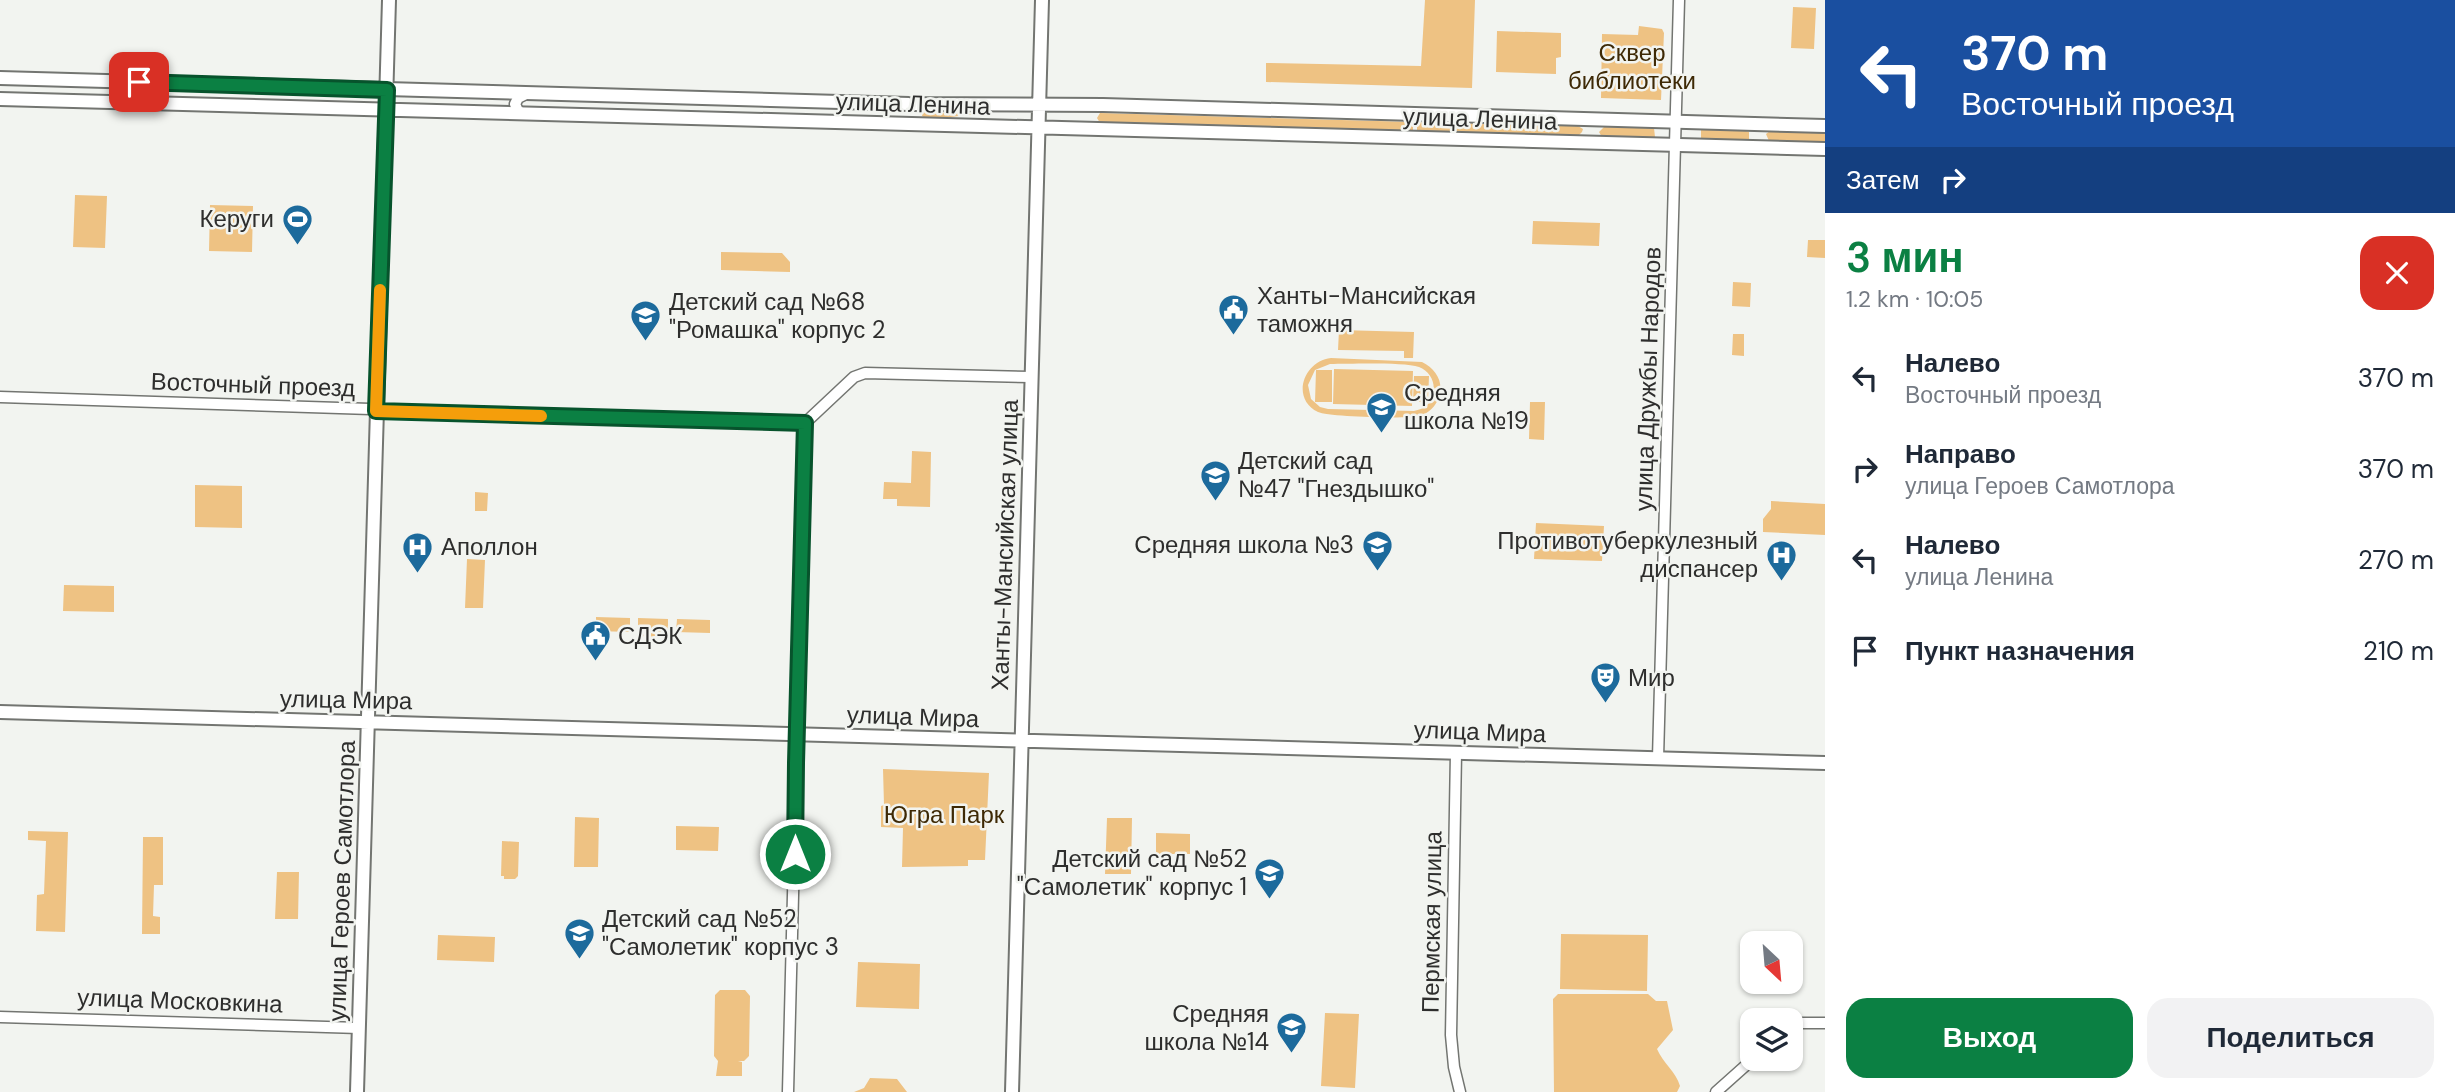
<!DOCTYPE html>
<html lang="ru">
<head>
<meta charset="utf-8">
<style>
	body { margin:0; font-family:"DM Sans",sans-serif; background:#f2f2f3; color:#1f2937; height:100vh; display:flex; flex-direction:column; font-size:26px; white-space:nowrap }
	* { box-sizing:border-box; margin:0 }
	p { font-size:23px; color:#747a83 }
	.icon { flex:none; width:38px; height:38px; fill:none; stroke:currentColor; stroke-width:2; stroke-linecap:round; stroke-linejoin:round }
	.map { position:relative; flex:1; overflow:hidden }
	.sheet { display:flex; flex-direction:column; background:#fff; width:630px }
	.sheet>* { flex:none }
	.guide { background:#1a4fa0; color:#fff; overflow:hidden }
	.needle { width:46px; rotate:154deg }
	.controls { position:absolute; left:1740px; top:931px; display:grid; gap:14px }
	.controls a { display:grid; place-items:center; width:63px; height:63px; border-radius:14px; background:#fff; box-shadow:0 2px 5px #0004; font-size:35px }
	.pin { position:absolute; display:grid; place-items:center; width:60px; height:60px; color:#fff; margin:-30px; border-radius:14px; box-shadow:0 4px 10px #0006 }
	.me { position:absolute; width:77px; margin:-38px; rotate:0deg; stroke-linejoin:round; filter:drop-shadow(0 0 5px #0008) }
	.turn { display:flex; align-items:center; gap:24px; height:147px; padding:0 21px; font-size:32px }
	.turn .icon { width:91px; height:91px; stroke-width:2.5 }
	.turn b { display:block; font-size:49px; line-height:60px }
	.then { display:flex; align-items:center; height:66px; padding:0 21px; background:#0003; gap:14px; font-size:26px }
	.round { display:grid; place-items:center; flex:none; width:74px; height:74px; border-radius:21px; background:#f2f2f3 }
	.head { display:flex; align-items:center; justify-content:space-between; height:119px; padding:0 21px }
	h1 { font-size:42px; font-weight:600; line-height:52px; color:#0b8043 }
	.cta { display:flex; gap:14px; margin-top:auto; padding:14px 21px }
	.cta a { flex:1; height:80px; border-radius:21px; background:#0b8043; color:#fff; font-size:28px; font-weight:600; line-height:80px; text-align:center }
	.cta a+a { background:#f2f2f3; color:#1f2937 }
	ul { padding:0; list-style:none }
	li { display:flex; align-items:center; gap:21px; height:91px; padding:0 21px }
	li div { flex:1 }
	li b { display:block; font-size:26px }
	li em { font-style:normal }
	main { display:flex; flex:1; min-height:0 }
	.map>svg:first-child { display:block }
	.green { fill:#eec283; fill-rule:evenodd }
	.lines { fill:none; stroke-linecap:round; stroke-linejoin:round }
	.minor-casing { stroke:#737571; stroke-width:13 }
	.major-casing { stroke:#737571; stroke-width:16 }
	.minor { stroke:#fff; stroke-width:10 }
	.major { stroke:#fff; stroke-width:12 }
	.route-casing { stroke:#07532c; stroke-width:18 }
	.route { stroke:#0b8043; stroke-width:12 }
	.slow { stroke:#f59e0b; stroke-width:12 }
	.labels { text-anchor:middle; stroke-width:5; stroke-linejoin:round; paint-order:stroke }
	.park-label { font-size:24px; fill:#3e2905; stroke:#f2f4f0 }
	.street-label { font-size:24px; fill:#2e2e2d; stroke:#f2f4f0 }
	.poi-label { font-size:24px; fill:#2e2e2d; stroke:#f2f4f0; text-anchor:start }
</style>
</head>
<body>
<main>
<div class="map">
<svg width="1825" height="1092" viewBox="0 0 1825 1092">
	<rect width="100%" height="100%" fill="#f2f4f0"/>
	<path class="green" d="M1425,0H1475L1472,88L1266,82V63L1421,66Z
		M1793,7L1816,8L1814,49L1791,48Z
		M1639,26L1662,29L1664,33L1661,100L1601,98L1602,34L1638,35Z
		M1497,31L1561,33V57L1556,58V74L1496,72Z
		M923,112L976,114L942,118H925L922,116Z
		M1100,113L1413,122V131L1100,123L1097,118Z
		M1417,122L1578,126L1583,129L1582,132L1578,136L1417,132Z
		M1604,127L1654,128L1655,137H1602L1599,132Z
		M1701,129L1746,131L1749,132V141L1701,140Z
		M1770,131L1825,133V143L1769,141L1766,134Z
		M75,195L107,196L105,248L73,247Z
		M210,205L253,206L252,252L209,251Z
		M1533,221L1600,223L1599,246L1532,244Z
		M1808,240H1825V258L1807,257Z
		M721,252L782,253L790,262V272L721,270Z
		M1733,282L1751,283L1750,307L1732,306Z
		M1339,330L1414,332L1413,358H1404V351L1338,350Z
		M1733,334H1744V356L1732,355Z
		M1331,358L1422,362C1436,369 1444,382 1439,397C1436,406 1429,413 1420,416C1408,419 1328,417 1318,412C1290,398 1304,361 1331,358ZM1330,364C1350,364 1403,362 1419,367C1430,371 1436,383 1433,394C1431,404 1424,409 1414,411L1328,409L1320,407L1311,399L1308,385L1315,370Z
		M1334,369L1413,371L1412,406L1333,404Z
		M1316,370H1332V402H1315Z
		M1414,376H1429L1428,402H1413Z
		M1530,402H1545L1544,440L1529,439Z
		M912,451L931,452L930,507L897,506V499H883L884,482L911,483Z
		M195,485L242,486V528L195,527Z
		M475,492L488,493L487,511H475Z
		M1771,501L1825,504V535L1763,532V519L1771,509Z
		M1536,523L1604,526L1602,561L1534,559Z
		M467,559L485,560L483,608H465Z
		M64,585L114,586V612L63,611Z
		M596,617L630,618V632L596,631Z
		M638,618L668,619V637L638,636Z
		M677,619L710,620V633L676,632Z
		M883,769L989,773L985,860H968V866L902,867L903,828L881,827V806L884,805Z
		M575,817L599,818L598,867H574Z
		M1107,818H1132L1131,874H1105Z
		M676,826L719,827L718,851L676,850Z
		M28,831L68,832L65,932L36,931L37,895L44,894L46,841L28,840Z
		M1156,833L1190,834V854H1156Z
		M143,837H163V885H154L153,916L160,917V934H142Z
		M502,841L519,842L518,876L515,879H504V876H501Z
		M277,872H299L298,919H275Z
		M1561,934L1648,935L1647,991L1560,989Z
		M438,935L495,937L494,962L437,960Z
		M858,962L920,964L919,1009L856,1007Z
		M720,990H745L750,996L749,1056L744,1061H738L742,1062V1076H716L718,1061L714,1056L715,995Z
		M1558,994H1648L1656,1001H1667L1673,1030L1657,1049C1663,1063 1676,1072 1680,1086L1677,1092H1554L1553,999Z
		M1325,1013L1359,1014L1355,1088L1321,1086Z
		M870,1078L897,1079L907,1092H854L864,1088Z"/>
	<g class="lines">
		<defs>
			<path id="minor" d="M524,114L518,111L515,104L518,98L526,94
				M0,397L805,423L854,377L865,373L1031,377
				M1456,753L1451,1035L1454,1067L1460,1092
				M1658,758L1679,0
				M0,1017L359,1028
				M1790,1027L1802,1023H1825
				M788,1092L805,423
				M1716,1092L1753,1059"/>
			<path id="major" d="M0,78L909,104L1103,105L1825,126
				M0,99L1825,149
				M0,712L1825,763
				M357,1092L389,0
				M1012,1092L1042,0"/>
		</defs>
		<use href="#minor" class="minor-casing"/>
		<use href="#major" class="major-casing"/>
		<use href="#minor" class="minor"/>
		<use href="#major" class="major"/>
	</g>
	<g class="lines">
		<defs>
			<path id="route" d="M139,82L387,90L376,411L805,423L796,763L795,854"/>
		</defs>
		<use href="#route" class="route-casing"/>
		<use href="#route" class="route"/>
		<path class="slow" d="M380,290L376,411L541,416"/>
	</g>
	<defs>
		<symbol id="stadium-pin" viewBox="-11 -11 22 30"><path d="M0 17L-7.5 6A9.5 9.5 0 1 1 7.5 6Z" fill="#1c6a9c" stroke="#f2f4f0"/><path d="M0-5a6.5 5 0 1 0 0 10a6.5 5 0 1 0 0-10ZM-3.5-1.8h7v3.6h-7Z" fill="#fff"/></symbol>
		<symbol id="civic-pin" viewBox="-11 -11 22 30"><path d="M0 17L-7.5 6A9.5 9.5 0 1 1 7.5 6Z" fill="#1c6a9c" stroke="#f2f4f0"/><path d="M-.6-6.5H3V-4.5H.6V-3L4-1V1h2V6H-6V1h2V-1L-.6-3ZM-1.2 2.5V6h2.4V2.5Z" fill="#fff"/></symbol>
		<symbol id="school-pin" viewBox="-11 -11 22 30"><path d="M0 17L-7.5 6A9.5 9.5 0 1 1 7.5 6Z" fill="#1c6a9c" stroke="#f2f4f0"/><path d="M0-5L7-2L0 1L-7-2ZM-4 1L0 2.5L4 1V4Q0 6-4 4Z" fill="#fff"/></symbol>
		<symbol id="hospital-pin" viewBox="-11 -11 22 30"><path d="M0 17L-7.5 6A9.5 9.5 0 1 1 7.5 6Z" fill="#1c6a9c" stroke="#f2f4f0"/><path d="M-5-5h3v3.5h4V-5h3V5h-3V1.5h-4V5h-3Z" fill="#fff"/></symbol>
		<symbol id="theatre-pin" viewBox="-11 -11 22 30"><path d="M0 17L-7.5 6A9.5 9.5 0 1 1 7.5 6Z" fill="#1c6a9c" stroke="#f2f4f0"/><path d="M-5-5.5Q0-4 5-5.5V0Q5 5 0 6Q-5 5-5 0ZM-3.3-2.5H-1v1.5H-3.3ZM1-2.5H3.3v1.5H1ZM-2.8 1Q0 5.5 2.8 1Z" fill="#fff"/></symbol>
	</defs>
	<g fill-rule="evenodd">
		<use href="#stadium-pin" x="280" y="202" width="35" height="47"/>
		<use href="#civic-pin" x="1216" y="292" width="35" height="47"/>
		<use href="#school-pin" x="628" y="298" width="35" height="47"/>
		<use href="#school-pin" x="1364" y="390" width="35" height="47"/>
		<use href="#school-pin" x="1198" y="458" width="35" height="47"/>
		<use href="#school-pin" x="1360" y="528" width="35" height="47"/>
		<use href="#hospital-pin" x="400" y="530" width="35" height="47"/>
		<use href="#hospital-pin" x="1764" y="538" width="35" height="47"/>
		<use href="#civic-pin" x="578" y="618" width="35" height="47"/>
		<use href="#theatre-pin" x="1588" y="660" width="35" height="47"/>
		<use href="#school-pin" x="1252" y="856" width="35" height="47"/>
		<use href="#school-pin" x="562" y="916" width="35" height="47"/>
		<use href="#school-pin" x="1274" y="1010" width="35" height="47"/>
	</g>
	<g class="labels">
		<g class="park-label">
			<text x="1632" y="61">Сквер<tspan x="1632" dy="28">библиотеки</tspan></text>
			<text x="944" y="823">Югра Парк</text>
		</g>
		<g class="street-label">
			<text transform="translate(913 104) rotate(2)" y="8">улица Ленина</text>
			<text transform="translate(1480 119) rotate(2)" y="8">улица Ленина</text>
			<text transform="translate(1648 379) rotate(-88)" y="8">улица Дружбы Народов</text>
			<text transform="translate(253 385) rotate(2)" y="8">Восточный проезд</text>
			<text transform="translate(1005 545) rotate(-88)" y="8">Ханты-Мансийская улица</text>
			<text transform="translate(346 700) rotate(1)" y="8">улица Мира</text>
			<text transform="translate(913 717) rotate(2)" y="8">улица Мира</text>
			<text transform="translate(1480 732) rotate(2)" y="8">улица Мира</text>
			<text transform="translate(342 881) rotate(-88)" y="8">улица Героев Самотлора</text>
			<text transform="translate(1432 922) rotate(-89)" y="8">Пермская улица</text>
			<text transform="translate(180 1001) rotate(2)" y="8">улица Московкина</text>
		</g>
		<g class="poi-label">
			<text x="274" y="227" text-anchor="end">Керуги</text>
			<text x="1257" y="304">Ханты-Мансийская<tspan x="1257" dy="28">таможня</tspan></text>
			<text x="669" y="310">Детский сад №68<tspan x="669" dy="28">"Ромашка" корпус 2</tspan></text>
			<text x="1404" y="401">Средняя<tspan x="1404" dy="28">школа №19</tspan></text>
			<text x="1238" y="469">Детский сад<tspan x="1238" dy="28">№47 "Гнездышко"</tspan></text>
			<text x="1758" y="549" text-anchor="end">Противотуберкулезный<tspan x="1758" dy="28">диспансер</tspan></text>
			<text x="1354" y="553" text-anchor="end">Средняя школа №3</text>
			<text x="441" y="555">Аполлон</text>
			<text x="618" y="644">СДЭК</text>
			<text x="1628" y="686">Мир</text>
			<text x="1247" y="867" text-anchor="end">Детский сад №52<tspan x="1247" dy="28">"Самолетик" корпус 1</tspan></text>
			<text x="602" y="927">Детский сад №52<tspan x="602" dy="28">"Самолетик" корпус 3</tspan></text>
			<text x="1269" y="1022" text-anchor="end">Средняя<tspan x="1269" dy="28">школа №14</tspan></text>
		</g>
	</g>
</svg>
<div class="controls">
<a><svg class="needle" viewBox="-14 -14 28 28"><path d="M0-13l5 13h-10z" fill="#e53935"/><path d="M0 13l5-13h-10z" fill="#747a83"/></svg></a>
<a><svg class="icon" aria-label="layers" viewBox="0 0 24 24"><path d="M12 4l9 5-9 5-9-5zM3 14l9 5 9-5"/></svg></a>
</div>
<div class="pin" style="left:139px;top:82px;background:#d93025"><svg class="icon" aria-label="arrive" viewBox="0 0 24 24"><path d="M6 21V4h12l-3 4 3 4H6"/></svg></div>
<svg class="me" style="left:795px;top:854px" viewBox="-20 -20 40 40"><circle r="17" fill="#0b8043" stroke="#fff" stroke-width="3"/><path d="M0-11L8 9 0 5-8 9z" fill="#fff"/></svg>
</div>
<section class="sheet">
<div class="guide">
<div class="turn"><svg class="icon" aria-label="left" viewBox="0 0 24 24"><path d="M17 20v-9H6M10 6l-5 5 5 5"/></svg><div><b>370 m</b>Восточный проезд</div></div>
<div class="then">Затем<svg class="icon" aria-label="right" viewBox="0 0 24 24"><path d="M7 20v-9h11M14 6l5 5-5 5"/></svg></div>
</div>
<div class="head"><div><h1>3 мин</h1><p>1.2 km · 10:05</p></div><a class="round" style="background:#d93025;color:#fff"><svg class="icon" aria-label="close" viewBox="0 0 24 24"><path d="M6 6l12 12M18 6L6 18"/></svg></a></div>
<ul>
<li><svg class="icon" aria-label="left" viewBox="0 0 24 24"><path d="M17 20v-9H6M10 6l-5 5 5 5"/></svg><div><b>Налево</b><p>Восточный проезд</p></div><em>370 m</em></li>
<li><svg class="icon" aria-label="right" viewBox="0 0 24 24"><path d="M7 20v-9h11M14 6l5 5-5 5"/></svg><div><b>Направо</b><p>улица Героев Самотлора</p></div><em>370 m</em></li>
<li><svg class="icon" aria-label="left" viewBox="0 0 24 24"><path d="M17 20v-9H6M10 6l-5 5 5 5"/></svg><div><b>Налево</b><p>улица Ленина</p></div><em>270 m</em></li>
<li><svg class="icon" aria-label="arrive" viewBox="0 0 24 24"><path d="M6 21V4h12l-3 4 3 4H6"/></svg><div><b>Пункт назначения</b></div><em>210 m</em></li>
</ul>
<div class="cta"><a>Выход</a><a>Поделиться</a></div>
</section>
</main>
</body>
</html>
